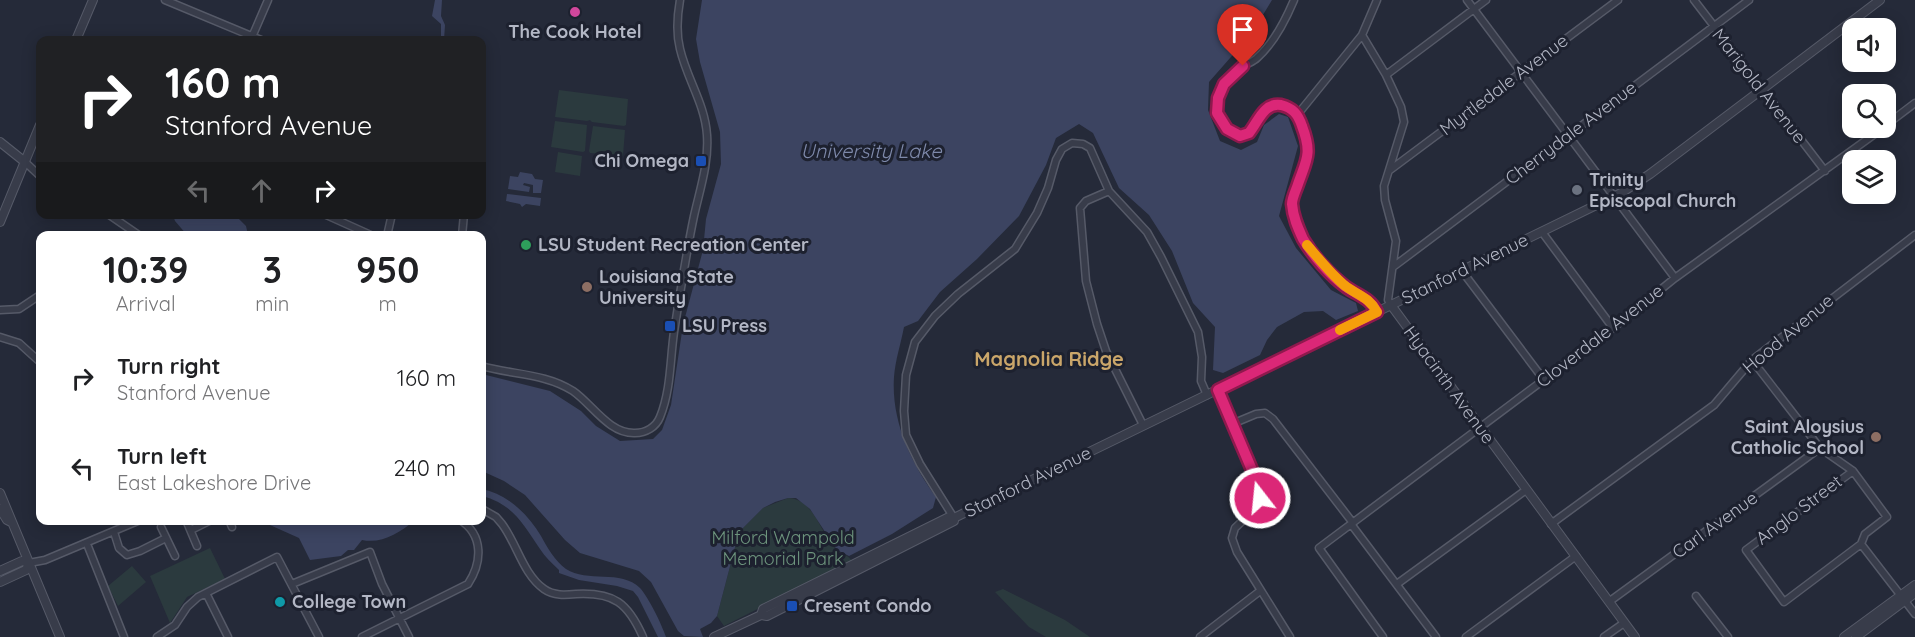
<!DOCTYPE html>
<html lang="en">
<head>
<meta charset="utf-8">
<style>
	body { margin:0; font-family:Quicksand,sans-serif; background:#f2f2f2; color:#202124; height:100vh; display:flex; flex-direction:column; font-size:22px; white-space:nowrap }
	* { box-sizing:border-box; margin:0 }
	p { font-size:20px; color:#757577 }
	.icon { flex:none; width:33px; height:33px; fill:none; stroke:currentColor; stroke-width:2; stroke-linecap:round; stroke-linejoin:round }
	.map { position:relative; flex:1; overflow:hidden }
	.panel { position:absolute; left:36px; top:231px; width:450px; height:294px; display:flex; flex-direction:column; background:#fff; border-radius:12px; box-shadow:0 3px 15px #0003 }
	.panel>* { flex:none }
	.banner { position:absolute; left:36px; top:36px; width:450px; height:183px; border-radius:12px; box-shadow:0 3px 15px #0003; background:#202124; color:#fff; overflow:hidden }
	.controls { position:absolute; left:1842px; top:18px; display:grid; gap:12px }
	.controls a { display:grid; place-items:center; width:54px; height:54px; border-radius:12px; background:#fff; box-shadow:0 3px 15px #0003; font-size:30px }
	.pin { position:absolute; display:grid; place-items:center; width:51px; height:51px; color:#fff; margin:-62px -26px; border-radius:50% 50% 50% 0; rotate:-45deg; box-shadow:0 0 6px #0007 }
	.pin .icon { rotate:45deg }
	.me { position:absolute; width:66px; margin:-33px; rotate:344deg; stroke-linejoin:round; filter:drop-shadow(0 0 4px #0008) }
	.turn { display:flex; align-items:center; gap:21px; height:126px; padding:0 30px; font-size:27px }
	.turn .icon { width:78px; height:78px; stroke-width:2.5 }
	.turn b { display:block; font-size:42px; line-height:51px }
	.lanes { display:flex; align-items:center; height:57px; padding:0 30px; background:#0003; justify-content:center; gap:30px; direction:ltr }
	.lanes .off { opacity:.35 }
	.eta { display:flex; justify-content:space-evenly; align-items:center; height:102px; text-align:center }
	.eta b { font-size:36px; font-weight:800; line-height:42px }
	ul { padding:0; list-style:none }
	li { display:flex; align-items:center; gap:18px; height:90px; padding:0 30px }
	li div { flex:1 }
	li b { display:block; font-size:22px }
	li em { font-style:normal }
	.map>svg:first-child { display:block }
	.green { fill:#2b3a3e }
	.water { fill:#3c4461 }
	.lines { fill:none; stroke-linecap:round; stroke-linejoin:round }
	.minor-casing { stroke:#565a68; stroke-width:9 }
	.tertiary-casing { stroke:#565a68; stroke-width:10 }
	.minor { stroke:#383c4a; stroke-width:6 }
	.tertiary { stroke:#383c4a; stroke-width:8 }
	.route-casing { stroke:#8e194d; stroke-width:15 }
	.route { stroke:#db2777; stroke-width:10 }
	.slow { stroke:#f59e0b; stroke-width:10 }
	.hotel-dot { fill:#d1479c; stroke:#1d212f; stroke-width:2 }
	.transit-dot { fill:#1a4fb4; stroke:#1d212f; stroke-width:2 }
	.worship-dot { fill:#6b7280; stroke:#1d212f; stroke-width:2 }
	.leisure-dot { fill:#2e9e5b; stroke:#1d212f; stroke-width:2 }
	.education-dot { fill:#8d6e63; stroke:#1d212f; stroke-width:2 }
	.culture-dot { fill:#0f9aa8; stroke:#1d212f; stroke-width:2 }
	.labels { text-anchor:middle; stroke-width:6; stroke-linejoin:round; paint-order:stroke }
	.poi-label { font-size:18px; font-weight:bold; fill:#b3b7c5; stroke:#1d212f; text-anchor:start }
	.street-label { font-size:18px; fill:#b3b7c5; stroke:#1d212f }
	.park-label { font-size:18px; fill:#6d947d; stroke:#1d212f }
	.water-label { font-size:20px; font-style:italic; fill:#7e89aa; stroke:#1d212f }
	.neighbourhood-label { font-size:20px; font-weight:bold; fill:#caa66a; stroke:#1d212f }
</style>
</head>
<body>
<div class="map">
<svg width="1915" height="637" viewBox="0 0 1915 637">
	<rect width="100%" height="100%" fill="#252a39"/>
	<path class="green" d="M559,90L628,99L626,125L624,126L592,122L590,120L587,121L555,117Z
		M555,121L587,125L585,151L583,152L551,147Z
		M593,126L625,130L623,156L590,153L589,151Z
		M558,152L582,156L580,176L555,172Z
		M788,498C815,499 820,534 837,550C842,554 848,555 852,561L724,626L717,616L739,532L763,508Z
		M210,548L225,579L187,597L170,623L150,576Z
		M132,566L146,582L118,606L108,586Z
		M1003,589L1065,620L1090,637H1046L1029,627L995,592Z"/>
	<path class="water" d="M435,0H442L441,16L445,25L444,40H441V24L432,16Z
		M702,0H1272L1252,33L1209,82L1208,110L1220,141L1241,150L1257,142L1264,125L1279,114L1288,117L1298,146L1279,216L1296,248L1331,290L1356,303L1358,311L1336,320L1323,311L1304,312L1277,327L1267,340L1260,355L1223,373L1213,370L1215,327L1193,303L1172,251L1149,215L1119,188L1093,133L1079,124L1056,138L1046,165L1019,216L977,259L940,292L918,321L904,327C901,343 895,361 894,377C891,421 911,463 936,497L933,508L892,534L849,556L837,550L810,509L796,498H788L775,502L763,508L739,532L717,616L711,623L700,629L703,637L684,636L678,631L651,582L639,571L580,553L565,540L525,495L504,481L482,471V374L550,391L581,411L596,426L620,441L653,439L662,430L671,405L683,325L703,250L706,219L721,164L720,132L700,62L696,39Z
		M520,172L532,174L535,179L543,180L541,193H533V185L524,183L523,185L530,187L529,192L508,189L510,176L518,177Z
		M507,194L541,198L540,206L526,204L522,207L520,204L506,201Z
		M173,215H235L246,226L248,235H187L175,221Z
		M482,489C507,494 528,514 541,536C547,547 555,561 566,569C587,583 621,569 640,588C649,598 662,625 666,637H658L638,597L633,591L617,586L579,580L559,573V570C552,563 545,557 540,549C523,524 513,504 482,496Z
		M261,521H414C399,533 382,544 362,540L354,550H348L341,556L310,560L299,538Z"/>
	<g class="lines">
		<defs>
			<path id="minor" d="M165,0L261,40
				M1294,0C1286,19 1273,44 1257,58C1253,62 1246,64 1241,68C1215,89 1205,117 1240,136L1249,133C1258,122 1264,102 1281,105C1293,108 1298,114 1302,126C1312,153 1305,161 1297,187C1295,192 1292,199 1292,204C1293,217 1298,228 1303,239C1313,256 1330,275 1346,287C1359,295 1370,298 1377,312
				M1467,0L1675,278
				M1694,0L1825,171
				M1362,35L1386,75L1401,107L1404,122L1384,186L1385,200L1396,241L1388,300L1391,305
				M252,37L268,0
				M1386,75L1486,0
				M1298,114L1362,35L1377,0
				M1886,125L1915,103
				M25,162L40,176
				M1390,170L1618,0
				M1109,191L1086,201L1080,208L1086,281L1097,324L1106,351L1143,425
				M108,214L140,236
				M324,214L373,236
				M1542,232L1613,328
				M387,236L392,214
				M462,236L464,214
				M1393,267L1749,0
				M1462,271L1544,380
				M0,310L19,309L40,295
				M0,337L19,343L40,362
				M1752,360L1820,448L1853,471L1887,517L1865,534L1861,544L1784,602L1746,550L1853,471
				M482,366C512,375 545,373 573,391C592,404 609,434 635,433C646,433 656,427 660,417C671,390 670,360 674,332C680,293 686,254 694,216C700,189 709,163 707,135C705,104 687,79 680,49C676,33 677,17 680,0
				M1218,390L1258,484L1260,498L1255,509L1235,528L1232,538L1237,552L1290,637
				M1232,424L1256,414L1265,413L1273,419L1353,523
				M482,509L496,517L502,524C517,544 523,574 544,589C554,596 565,595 576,594C614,592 628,603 643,637
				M954,518L920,464L906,435L904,411L906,375L915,342L935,316L958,294L1015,249L1037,213L1048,188L1056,160L1062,149L1072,143L1083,144L1090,148L1109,191L1147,232L1161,257L1198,332L1202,357L1201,381L1207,395
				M186,520L197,546
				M229,520L232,527
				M1351,524L1436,637
				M1551,524L1714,405L1752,360L1915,235
				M161,527L175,556
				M191,530L211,520
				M114,532L119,548L127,555L140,551L166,538
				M87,544L124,637
				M1861,544L1915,614
				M29,563L45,560L140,520
				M292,584L370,552L382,584L409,637
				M1397,584L1526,490
				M206,593L228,637
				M1696,596L1728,637
				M1610,601L1820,448
				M157,637L175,625L187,607L198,597L277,557L319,637
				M362,637L468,584C482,563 484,535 460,520
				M1200,637L1260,591
				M1383,637L1319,548L1613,328L1675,278L1883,128
				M1466,637L1576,556
				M1604,637L1624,623"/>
			<path id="tertiary" d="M76,40L93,0
				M0,142L25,162
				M0,222L40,125
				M1391,305L1635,637
				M0,493L60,637
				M0,509L7,520L11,522
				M0,571L22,561L29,563
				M0,582L26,570L29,563
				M761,615L763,609L951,516L954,518L999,496L1621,193L1650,174L1880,0
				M714,637L761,615L767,616L954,521V518
				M1844,637L1915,585
				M1856,637L1915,593"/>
		</defs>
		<use href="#minor" class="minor-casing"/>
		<use href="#tertiary" class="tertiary-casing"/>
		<use href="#minor" class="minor"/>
		<use href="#tertiary" class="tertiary"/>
	</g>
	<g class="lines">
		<defs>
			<path id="route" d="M1243,66L1224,84L1218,98L1217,113L1227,129L1240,136L1249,133C1258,122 1264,102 1281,105C1293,108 1298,114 1302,126C1313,155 1306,160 1297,187C1295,192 1292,199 1292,204C1293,217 1298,228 1303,239C1313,256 1330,275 1346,287C1359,296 1370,298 1377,312L1218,390L1258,484L1260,498"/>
		</defs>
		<use href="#route" class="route-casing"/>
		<use href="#route" class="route"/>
		<path class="slow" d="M1307,245C1319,259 1330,273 1344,285C1357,295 1369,297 1377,312L1340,330"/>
	</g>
	<circle class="hotel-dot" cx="575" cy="12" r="6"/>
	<g class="transit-dot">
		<rect x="695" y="155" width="12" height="12" rx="3"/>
		<rect x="664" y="320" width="12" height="12" rx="3"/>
		<rect x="786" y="600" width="12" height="12" rx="3"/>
	</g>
	<circle class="worship-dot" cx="1577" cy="190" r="6"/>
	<circle class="leisure-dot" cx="526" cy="245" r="6"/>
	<g class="education-dot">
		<circle cx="587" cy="287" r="6"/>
		<circle cx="1876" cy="437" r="6"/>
	</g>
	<circle class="culture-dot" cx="280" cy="602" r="6"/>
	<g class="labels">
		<g class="poi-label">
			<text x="575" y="38" text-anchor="middle">The Cook Hotel</text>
			<text x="689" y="167" text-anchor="end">Chi Omega</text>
			<text x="1589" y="186">Trinity<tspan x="1589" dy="21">Episcopal Church</tspan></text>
			<text x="538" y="251">LSU Student Recreation Center</text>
			<text x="599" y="283">Louisiana State<tspan x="599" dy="21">University</tspan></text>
			<text x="682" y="332">LSU Press</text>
			<text x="1864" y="433" text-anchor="end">Saint Aloysius<tspan x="1864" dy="21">Catholic School</tspan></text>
			<text x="292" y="608">College Town</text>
			<text x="804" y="612">Cresent Condo</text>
		</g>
		<g class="street-label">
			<text transform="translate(1504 85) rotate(-37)" y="6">Myrtledale Avenue</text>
			<text transform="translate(1759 86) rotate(52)" y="6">Marigold Avenue</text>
			<text transform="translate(1571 133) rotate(-37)" y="6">Cherrydale Avenue</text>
			<text transform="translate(1465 269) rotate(-26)" y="6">Stanford Avenue</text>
			<text transform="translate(1788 334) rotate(-40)" y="6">Hood Avenue</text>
			<text transform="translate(1600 336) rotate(-38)" y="6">Cloverdale Avenue</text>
			<text transform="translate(1449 385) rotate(54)" y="6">Hyacinth Avenue</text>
			<text transform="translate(1028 482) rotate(-26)" y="6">Stanford Avenue</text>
			<text transform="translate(1799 510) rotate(-37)" y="6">Anglo Street</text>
			<text transform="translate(1715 525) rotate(-36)" y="6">Carl Avenue</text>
		</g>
		<g class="park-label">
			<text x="783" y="544">Milford Wampold<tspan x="783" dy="21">Memorial Park</tspan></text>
		</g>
		<g class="water-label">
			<text x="871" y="158">University Lake</text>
		</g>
		<g class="neighbourhood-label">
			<text x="1049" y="366">Magnolia Ridge</text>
		</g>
	</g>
</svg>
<div class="controls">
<a><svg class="icon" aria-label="sound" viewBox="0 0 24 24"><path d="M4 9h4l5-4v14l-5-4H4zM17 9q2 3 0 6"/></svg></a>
<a><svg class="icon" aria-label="search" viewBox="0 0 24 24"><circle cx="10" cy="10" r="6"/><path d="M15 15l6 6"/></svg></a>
<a><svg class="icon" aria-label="layers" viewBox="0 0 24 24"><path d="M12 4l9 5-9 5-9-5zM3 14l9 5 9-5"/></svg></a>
</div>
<div class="pin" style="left:1243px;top:66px;background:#d93025"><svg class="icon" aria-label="arrive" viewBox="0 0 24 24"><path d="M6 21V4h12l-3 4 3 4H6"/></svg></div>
<svg class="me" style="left:1260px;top:498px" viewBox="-20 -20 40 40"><circle r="17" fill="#db2777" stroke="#fff" stroke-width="3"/><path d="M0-11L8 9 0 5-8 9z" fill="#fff"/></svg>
<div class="banner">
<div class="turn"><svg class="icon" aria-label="right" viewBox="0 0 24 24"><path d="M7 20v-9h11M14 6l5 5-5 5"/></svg><div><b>160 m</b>Stanford Avenue</div></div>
<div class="lanes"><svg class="icon off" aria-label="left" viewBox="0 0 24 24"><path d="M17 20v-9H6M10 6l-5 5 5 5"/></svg><svg class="icon off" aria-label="ahead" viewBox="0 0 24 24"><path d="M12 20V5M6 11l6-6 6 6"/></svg><svg class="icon" aria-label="right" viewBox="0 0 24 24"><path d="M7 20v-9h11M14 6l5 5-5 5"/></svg></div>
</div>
<section class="panel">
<div class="eta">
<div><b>10:39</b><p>Arrival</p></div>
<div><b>3</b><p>min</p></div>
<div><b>950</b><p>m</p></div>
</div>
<ul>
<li><svg class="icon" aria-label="right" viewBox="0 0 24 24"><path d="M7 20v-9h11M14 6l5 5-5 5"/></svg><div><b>Turn right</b><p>Stanford Avenue</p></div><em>160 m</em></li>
<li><svg class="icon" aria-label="left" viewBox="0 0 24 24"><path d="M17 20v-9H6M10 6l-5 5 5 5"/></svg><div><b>Turn left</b><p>East Lakeshore Drive</p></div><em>240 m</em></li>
</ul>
</section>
</div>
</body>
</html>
